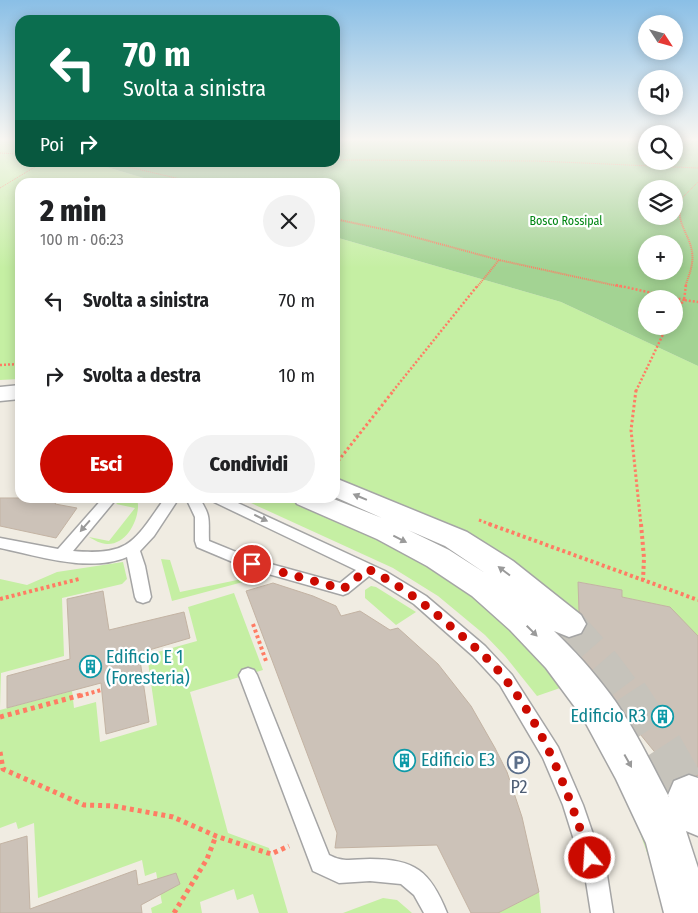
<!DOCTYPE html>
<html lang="it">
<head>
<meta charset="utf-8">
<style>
	body { margin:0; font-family:"Fira Sans Condensed",sans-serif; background:#f2f2f2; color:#202124; height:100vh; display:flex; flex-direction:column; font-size:19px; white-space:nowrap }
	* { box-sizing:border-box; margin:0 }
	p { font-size:16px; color:#757577 }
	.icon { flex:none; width:28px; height:28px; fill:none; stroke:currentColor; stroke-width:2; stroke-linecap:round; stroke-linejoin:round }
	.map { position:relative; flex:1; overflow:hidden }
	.side { position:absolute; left:15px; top:178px; width:325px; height:325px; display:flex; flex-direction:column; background:#fff; border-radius:15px; box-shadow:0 2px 12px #0003 }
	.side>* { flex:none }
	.hud { position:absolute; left:15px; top:15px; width:325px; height:152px; border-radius:15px; box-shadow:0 2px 12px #0003; background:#0b6e4f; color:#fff; overflow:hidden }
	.needle { width:32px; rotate:126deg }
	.tools { position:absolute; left:638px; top:15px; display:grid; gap:10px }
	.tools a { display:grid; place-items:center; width:45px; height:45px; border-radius:50%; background:#fff; box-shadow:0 2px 12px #0003; font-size:25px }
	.pin { position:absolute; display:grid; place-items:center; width:42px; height:42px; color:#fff; margin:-21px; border:2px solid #fff; border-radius:50%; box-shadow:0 1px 5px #0007 }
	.me { position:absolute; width:55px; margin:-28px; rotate:342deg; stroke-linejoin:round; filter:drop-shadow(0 0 4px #0008) }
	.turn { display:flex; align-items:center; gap:18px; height:105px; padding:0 25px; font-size:22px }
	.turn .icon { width:65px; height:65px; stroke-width:2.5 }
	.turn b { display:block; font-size:35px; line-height:42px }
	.then { display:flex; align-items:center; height:48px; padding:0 25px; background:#0003; gap:10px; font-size:19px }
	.round { display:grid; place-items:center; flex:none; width:52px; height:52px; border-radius:26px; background:#f2f2f2 }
	.summary { display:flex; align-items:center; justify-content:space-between; height:85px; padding:0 25px }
	h1 { font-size:30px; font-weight:800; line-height:38px }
	.cta { display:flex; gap:10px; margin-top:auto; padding:10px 25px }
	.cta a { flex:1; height:58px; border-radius:30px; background:#cb0a00; color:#fff; font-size:20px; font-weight:800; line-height:58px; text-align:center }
	.cta a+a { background:#f2f2f2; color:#202124 }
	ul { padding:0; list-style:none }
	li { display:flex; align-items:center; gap:15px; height:75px; padding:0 25px }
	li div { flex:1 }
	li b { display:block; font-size:19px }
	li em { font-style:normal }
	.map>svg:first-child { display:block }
	.grass { fill:#c5efa3 }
	.forest { fill:#a3d393; fill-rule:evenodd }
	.building { fill:#ccc2b8; stroke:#c3b3a3 }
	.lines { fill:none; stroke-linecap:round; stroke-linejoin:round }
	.minor-tunnel-far1 { stroke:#c6c3bb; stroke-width:33; stroke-dasharray:33 17; stroke-linecap:butt }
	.minor-tunnel { stroke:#c6c3bb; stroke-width:42; stroke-dasharray:42 21; stroke-linecap:butt }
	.service-casing { stroke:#a5a5a5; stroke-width:3 }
	.minor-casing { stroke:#a5a5a5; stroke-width:3 }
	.path-far5 { stroke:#ff7c64; stroke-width:1; stroke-dasharray:1 1; stroke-linecap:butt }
	.path-far4 { stroke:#ff7c64; stroke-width:2; stroke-dasharray:1 1; stroke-linecap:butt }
	.path-far3 { stroke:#ff7c64; stroke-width:2.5; stroke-dasharray:2 2; stroke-linecap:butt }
	.path-far2 { stroke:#ff7c64; stroke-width:3; stroke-dasharray:2.5 2.5; stroke-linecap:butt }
	.path-far1 { stroke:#ff7c64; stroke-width:4; stroke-dasharray:3 3; stroke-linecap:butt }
	.path { stroke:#ff7c64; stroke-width:5; stroke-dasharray:4 4; stroke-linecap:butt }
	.service { fill:#fff; fill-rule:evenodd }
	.minor { fill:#fff; fill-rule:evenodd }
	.oneway { fill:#9a9a9a }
	.route { stroke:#cb0a00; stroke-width:9; stroke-dasharray:0 16.2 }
	.labels { text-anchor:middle; stroke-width:4.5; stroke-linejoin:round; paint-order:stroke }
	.far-park-label { font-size:12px; fill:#018613; stroke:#fff }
	.near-culture-label { font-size:18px; fill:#0d838f; stroke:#fff; text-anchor:start }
	.near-service-label { font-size:18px; fill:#4e5e75; stroke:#fff }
</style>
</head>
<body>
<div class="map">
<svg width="698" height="913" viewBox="0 0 698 913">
	<rect width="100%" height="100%" fill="#f0ece2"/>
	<path class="grass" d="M0,140H20V162L93,163L157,182H20V379L0,380Z
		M335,237L561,302L698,366V636L670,619L669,607L622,597L621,590L579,582L595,615L580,621L455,529L428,516L335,480Z
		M122,498H137C142,515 128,545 107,544C101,544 94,540 89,537L109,541L135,508L116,504Z
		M240,498C255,498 275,494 289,498C297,499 306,505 314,508C332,516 350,525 369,533C409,551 448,572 483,599C579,675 647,793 673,913H666C641,827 615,759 563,687L537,696L505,656L485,635L438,596L393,568Z
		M161,559L170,560L180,592L242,579L243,582L172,601Z
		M123,562L127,579L122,584L62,598L64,656L1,673L0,708V579L27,585L57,572Z
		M371,586L376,587L416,612L396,625L365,598V590Z
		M234,593L263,670L190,692L228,833L269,848L288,913H259L253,894L237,900L234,889L200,902L202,913H152L151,908L162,903L156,872L145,876L142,860L38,898L34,823L18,829L16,822L0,828V710L72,691L74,708L96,702L100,742L157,725L147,655L197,641L188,607Z
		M539,892L541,913H498Z
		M383,898L397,900L412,913H343Z"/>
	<path class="forest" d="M335,140H646V161H674V140H698V366L561,302L335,237V182H157L93,163L335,162ZM646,189H674V216H646ZM646,244H674V271H646ZM646,299H674V326H646Z"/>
	<path class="building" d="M0,498H59L55,504L77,508L56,538L0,526Z
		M578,582L622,590V597L670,607L698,636V776L688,773L676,778L631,723L598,676L562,636L570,639L582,635L588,625L579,611Z
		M273,583L313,596L336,606L341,616L360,611L390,630L398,628L438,664L471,706L495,748L507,772L522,817L539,892L498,913H471L437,845L335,848L337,833L246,591Z
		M103,591L109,630L184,612L190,638L139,653L149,722L106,734L101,683L7,708V676L70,659L67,599Z
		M27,836L30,909L136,870L138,885L176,873L180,884L141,905L142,913H0V844Z"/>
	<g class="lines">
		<path class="minor-tunnel-far1" d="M569,624L604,664L628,696"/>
		<path class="minor-tunnel" d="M627,694L663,749L689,795"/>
		<defs>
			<path id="service" d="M103,498H117L73,551C131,556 134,541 165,498H179L154,536L140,551L145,566L151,597L149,601L143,603L137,601L135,597L127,557C89,573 39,556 0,548V538L58,549Z
				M186,498H199C212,517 208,520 209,541L256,560L340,583L356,570L212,501L210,498H227L385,571L426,596L485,646L512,675L558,747L583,805L607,875L613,913H591L585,875L563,805L543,758L500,685L473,656L414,604L369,576L348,593L343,595L247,568L197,547L195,541V517Z
				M248,668L254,670L257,675L329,855C344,863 353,859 370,859C415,859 430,871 447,913H424L414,895L401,884L370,881L339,883L313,871L239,675L242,670Z"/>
			<path id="minor" d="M20,385V399L0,401V387Z
				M335,478L467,532L513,561L581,615L586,624L581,633L569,637L554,631C574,650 593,671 610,694C633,725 651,763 669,797L668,795L674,781L689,775L698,778V836L686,831L698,868V913H664L646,843L616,779L583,718L546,668L510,630L472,596L427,566L377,539L297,504L293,498H331L382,518L335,497ZM408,530L445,546L485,573L449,550Z"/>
		</defs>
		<use href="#service" class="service-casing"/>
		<use href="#minor" class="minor-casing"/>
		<path class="path-far5" d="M0,153L20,154
			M335,160L537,161L698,168
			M107,162L193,182
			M0,188L43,162
			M680,205L683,197L698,182"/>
		<path class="path-far4" d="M681,203C675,222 690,235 692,252C694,264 689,275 685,287
			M335,219L396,232L499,260L622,287
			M477,287L499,260"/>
		<path class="path-far3" d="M616,285L684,300L674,313
			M686,285L684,300L698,302
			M0,365L20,364
			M393,391L478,285
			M636,391L667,326"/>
		<path class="path-far2" d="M636,390L631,430L641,525
			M335,465L394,390
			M479,520L492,525"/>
		<path class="path-far1" d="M489,524L698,600
			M641,524L644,558L643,580
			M0,599L79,579
			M253,624L266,661
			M80,696L101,690"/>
		<path class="path" d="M0,717L85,694
			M0,752L3,769L84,805L114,806L173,817L216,836L271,854L289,846
			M174,913L207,859L216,836"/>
		<use href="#service" class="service"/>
		<use href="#minor" class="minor"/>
	</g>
	<defs><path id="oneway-solid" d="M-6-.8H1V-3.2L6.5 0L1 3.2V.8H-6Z" transform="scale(1.25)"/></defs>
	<g class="oneway">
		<use href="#oneway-solid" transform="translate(360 497) rotate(-157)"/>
		<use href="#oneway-solid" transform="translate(261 518) rotate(26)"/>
		<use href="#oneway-solid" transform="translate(85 526) rotate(131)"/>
		<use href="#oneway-solid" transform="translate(400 539) rotate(27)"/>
		<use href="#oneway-solid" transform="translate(504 571) rotate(-143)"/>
		<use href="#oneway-solid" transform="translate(532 631) rotate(45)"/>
		<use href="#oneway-solid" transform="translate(628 761) rotate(61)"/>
	</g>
	<linearGradient id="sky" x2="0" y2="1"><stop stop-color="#8abfe6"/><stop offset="0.52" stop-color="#f8f6f2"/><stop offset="1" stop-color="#f8f6f2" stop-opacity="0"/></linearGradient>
	<rect width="698" height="268" fill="url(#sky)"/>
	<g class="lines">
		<path class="route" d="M252,564L343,589L368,569C398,584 424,603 449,625C469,642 490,659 506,680C547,733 569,795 590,858"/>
	</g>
	<defs>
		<symbol id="building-ring" viewBox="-11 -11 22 22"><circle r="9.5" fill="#fff" stroke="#0f9aa8" stroke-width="1.5"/><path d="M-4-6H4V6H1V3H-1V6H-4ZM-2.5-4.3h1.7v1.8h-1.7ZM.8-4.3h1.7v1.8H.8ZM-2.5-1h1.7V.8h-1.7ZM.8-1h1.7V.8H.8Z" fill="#0f9aa8"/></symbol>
		<symbol id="parking-ring" viewBox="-11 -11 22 22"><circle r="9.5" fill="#fff" stroke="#5c6f8a" stroke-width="1.5"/><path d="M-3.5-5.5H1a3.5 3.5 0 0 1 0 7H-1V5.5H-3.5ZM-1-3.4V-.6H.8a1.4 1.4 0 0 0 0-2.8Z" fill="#5c6f8a"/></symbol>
	</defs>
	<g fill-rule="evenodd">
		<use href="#building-ring" x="78" y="654" width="25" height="25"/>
		<use href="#building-ring" x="650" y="704" width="25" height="25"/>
		<use href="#building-ring" x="392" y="748" width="25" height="25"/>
		<use href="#parking-ring" x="506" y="750" width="25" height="25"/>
	</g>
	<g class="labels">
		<g class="far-park-label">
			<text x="566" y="225">Bosco Rossipal</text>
		</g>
		<g class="near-culture-label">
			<text x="106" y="663">Edificio E 1<tspan x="106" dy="21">(Foresteria)</tspan></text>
			<text x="646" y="722" text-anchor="end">Edificio R3</text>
			<text x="421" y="766">Edificio E3</text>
		</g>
		<g class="near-service-label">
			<text x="519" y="793">P2</text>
		</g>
	</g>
</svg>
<div class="tools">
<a><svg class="needle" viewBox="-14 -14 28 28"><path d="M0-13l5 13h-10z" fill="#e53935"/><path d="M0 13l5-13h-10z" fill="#757577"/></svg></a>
<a><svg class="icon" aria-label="sound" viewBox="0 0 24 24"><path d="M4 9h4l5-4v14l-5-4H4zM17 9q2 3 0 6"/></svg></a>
<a><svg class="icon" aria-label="search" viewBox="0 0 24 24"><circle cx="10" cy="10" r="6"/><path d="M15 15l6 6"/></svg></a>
<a><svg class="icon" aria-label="layers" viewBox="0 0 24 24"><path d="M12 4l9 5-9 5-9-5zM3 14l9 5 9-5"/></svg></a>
<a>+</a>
<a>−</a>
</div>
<div class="pin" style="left:252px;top:564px;background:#d93025"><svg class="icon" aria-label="arrive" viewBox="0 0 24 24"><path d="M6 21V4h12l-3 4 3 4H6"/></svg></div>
<svg class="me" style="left:590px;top:858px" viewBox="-20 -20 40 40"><circle r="17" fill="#cb0a00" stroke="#fff" stroke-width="3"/><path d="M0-11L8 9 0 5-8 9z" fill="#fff"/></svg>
<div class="hud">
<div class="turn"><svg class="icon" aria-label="left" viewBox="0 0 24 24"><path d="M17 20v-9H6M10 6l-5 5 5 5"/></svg><div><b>70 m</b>Svolta a sinistra</div></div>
<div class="then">Poi<svg class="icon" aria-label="right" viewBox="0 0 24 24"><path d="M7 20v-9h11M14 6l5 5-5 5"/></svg></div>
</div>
<section class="side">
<div class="summary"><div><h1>2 min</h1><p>100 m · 06:23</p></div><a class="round"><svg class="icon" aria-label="close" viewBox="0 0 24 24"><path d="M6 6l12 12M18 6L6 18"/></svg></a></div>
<ul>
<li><svg class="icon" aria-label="left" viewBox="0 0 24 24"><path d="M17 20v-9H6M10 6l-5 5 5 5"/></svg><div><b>Svolta a sinistra</b></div><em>70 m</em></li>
<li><svg class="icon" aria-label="right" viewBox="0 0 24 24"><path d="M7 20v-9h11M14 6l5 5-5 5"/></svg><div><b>Svolta a destra</b></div><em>10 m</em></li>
</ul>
<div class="cta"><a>Esci</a><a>Condividi</a></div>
</section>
</div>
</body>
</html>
